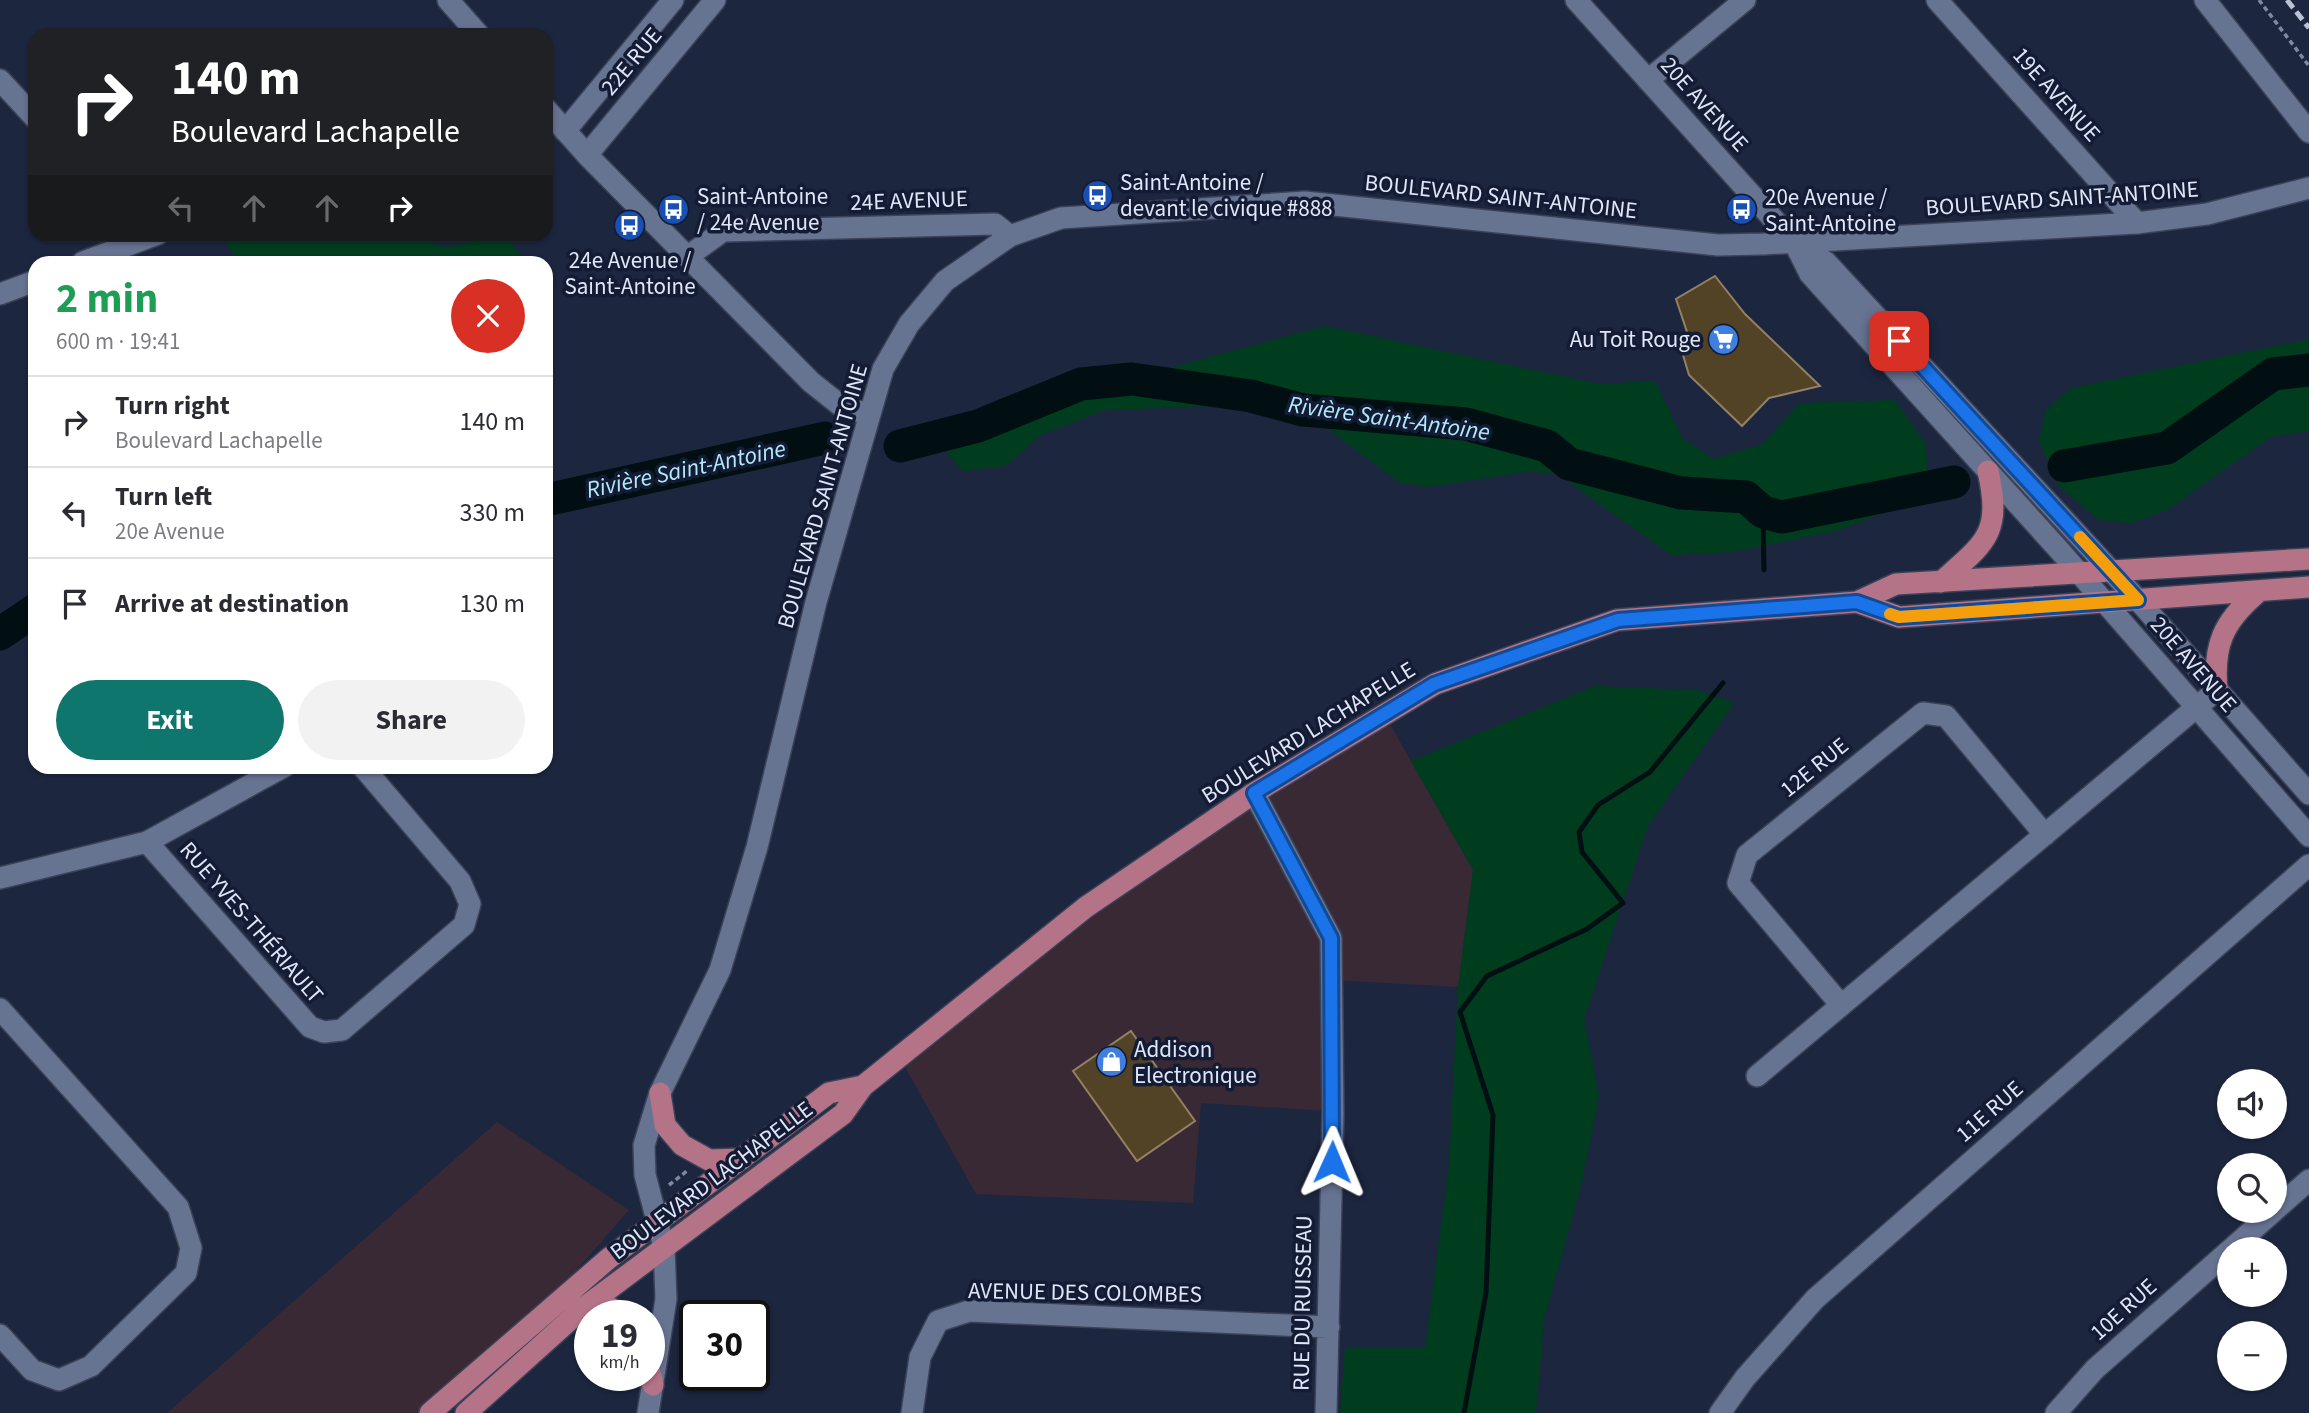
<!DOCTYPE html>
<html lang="en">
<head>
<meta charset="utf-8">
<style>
	body { margin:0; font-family:"Source Sans 3",sans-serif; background:#f2f2f3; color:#2b2b33; height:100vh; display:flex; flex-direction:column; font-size:26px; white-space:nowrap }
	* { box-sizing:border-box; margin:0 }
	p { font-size:23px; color:#7c7c81 }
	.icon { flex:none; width:38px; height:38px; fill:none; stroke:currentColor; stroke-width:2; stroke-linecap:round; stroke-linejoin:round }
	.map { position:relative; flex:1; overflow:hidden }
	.panel { position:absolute; left:28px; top:256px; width:525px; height:518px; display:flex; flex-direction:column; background:#fff; border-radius:21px; box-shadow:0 2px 5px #0004 }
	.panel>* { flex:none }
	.hud { position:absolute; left:28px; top:28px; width:525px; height:214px; border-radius:21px; box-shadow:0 2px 5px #0004; background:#202124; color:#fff; overflow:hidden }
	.controls { position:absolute; left:2217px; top:1069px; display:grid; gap:14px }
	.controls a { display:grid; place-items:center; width:70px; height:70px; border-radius:50%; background:#fff; box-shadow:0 2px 5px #0004; font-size:35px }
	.speed { position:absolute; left:574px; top:1300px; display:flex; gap:14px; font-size:35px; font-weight:700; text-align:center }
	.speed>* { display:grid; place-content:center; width:91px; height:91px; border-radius:50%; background:#fff; box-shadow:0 2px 5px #0004; line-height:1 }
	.speed small { font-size:18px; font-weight:400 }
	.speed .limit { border:4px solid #111; border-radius:10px; background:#fff; color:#111 }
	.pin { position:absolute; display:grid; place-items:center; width:60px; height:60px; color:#fff; margin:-30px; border-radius:14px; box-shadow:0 4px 10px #0006 }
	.me { position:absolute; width:77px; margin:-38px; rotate:1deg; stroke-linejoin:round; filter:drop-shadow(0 0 5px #0008) }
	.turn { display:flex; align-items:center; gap:24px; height:147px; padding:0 28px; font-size:32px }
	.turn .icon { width:91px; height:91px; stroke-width:2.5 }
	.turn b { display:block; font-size:49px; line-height:60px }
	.lanes { display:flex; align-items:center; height:66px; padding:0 28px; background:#0003; justify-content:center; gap:35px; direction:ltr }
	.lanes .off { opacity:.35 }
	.round { display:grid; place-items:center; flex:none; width:74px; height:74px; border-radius:37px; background:#f2f2f3 }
	.overview { display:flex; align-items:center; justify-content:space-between; height:119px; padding:0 28px }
	h1 { font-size:42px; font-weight:700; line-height:52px; color:#1e9e55 }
	.action { display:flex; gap:14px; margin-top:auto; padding:14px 28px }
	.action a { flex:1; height:80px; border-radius:42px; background:#0f766e; color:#fff; font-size:28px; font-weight:700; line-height:80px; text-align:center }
	.action a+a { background:#f2f2f3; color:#2b2b33 }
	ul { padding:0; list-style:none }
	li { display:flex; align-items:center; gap:21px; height:91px; padding:0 28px; border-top:2px solid #e1e1e2 }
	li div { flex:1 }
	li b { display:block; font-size:26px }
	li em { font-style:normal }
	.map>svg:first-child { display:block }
	.commercial { fill:#392934 }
	.green { fill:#003d1f }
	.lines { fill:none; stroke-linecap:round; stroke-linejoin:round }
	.stream { stroke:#010f13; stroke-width:5 }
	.river { stroke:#010f13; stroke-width:33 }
	.building { fill:#534326; stroke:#948163; stroke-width:2 }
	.minor-casing { stroke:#3b4257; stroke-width:24 }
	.tertiary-casing { stroke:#3b4257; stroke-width:24 }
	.primary-casing { stroke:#3b4257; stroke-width:24 }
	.path { stroke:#7f889d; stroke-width:3.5; stroke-dasharray:5 3.5; stroke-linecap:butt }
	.minor { stroke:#667391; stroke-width:21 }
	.tertiary { stroke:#667391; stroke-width:21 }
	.primary { stroke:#b47387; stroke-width:21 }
	.rail { stroke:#bbc2d5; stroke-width:5; stroke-dasharray:10 5; stroke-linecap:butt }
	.route-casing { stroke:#114b97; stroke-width:18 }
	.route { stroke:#1a73e8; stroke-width:12 }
	.slow { stroke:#f59e0b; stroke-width:12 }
	.labels { text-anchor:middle; stroke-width:7; stroke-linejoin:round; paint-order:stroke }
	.street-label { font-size:23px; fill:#dfe6f7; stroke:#131c34 }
	.poi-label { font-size:23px; fill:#dfe6f7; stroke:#131c34; text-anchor:start }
	.water-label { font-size:24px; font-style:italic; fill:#b0eafb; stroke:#131c34 }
</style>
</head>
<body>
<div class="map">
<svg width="2309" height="1413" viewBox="0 0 2309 1413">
	<rect width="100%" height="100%" fill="#1c263f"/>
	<path class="commercial" d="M1391,726L1473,870L1458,987L1332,980L1328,1111L1201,1103L1193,1203L976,1194L895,1049L1340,741Z
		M497,1122L629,1210L567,1281L427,1413H167Z"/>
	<path class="green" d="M223,235H417C457,261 470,234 505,235L526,262H237Z
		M1325,326L1599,384L1655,381L1683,439L1714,459L1763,444L1799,403L1895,400L1926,444L1928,496L1836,531L1733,552L1671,555L1559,475L1530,471L1429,487L1398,482L1294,403L1106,410L1040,435L1006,466L964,471L939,445L1053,399Z
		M2309,339V431L2271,437L2167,510L2131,523L2099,520L2058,485L2039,440L2046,410L2071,388Z
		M1595,686L1697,690L1734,703L1648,826L1584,1019L1599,1097L1581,1186L1544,1320L1536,1413H1340L1345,1347L1425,1348L1449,1165L1458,987L1473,870L1411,761Z"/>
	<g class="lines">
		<path class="stream" d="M1763,512L1764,570
			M1464,1413L1486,1293L1493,1115L1460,1012L1487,976L1587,929L1623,903L1582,852L1579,832L1598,805L1650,772L1723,683"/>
		<path class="river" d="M900,446L978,426L1081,384L1132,379L1251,396L1303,410L1466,424L1547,446L1569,464L1681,493L1746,497L1763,512L1782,517L1954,482
			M2064,466L2167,448L2273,374L2309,370
			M546,500L825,438
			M0,634L35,610"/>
	</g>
	<path class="building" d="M1715,276L1745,314L1820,386L1769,398L1742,426L1689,375L1680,345L1690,341L1676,299Z
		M1131,1031L1195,1121L1137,1161L1073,1071Z"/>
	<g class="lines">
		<defs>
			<path id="minor" d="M1937,0L2137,223
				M2205,0L2309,132
				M0,80L35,118
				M1648,80L1745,0
				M83,262L158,234
				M0,294L35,281
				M1254,793L1331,938L1333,1114L1326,1413
				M147,842L310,1027L324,1032L342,1030L464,925L470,904L460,881L362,766
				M0,878L147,842L285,766
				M1841,1005L1738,883L1747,855L1923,713L1946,716L2045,835
				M0,1009L178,1207L191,1248L186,1273L91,1366L59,1380L32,1370L0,1335
				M1757,1076L2217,690
				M2275,1210L2309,1180
				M2230,1250L2274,1211
				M648,1413L666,1299L664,1247
				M912,1413L920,1357L938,1321L969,1311L1329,1327
				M1720,1413L1745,1378L1815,1299L2309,865
				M2056,1413L2095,1369L2230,1250"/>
			<path id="tertiary" d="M448,0L479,35
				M1576,0L1794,242L1810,274L2060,551L2309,836
				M546,109L587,155L811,382L840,405L869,415
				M565,131L673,0
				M587,155L715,0
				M1796,244L1826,262L2138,600L2309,794
				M687,257L723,231L995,224L1010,236
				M664,1247L645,1175L644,1145L660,1093L720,970L757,847L816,602L883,369L909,324L945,281L1010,236L1061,218L1305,202L1718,245L1763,244L2137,223L2207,214L2309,188"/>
			<path id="primary" d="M1941,582C1986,542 2002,534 1988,471
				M1857,602L1899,617L2309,587
				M2217,690C2213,645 2223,622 2257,593
				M660,1093L665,1125L682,1145L709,1160L742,1159
				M582,1309L605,1305L625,1316
				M649,1368L653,1385
				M430,1413L608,1259L829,1093L863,1086
				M466,1413L582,1309L843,1114L863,1086L1086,907L1254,793L1435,684L1617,620L1857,602L1896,584L2309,559"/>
		</defs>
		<use href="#minor" class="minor-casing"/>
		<use href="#tertiary" class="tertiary-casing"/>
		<use href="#primary" class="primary-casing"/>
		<path class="path" d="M2259,0L2309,66
			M669,1185L687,1171"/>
		<use href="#minor" class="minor"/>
		<use href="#tertiary" class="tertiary"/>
		<use href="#primary" class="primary"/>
		<path class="rail" d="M2287,0L2309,28"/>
	</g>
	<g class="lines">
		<defs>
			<path id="route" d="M1332,1162L1331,938L1254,793L1434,684L1618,620L1857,602L1899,617L2138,600L1899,341"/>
		</defs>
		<use href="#route" class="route-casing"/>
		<use href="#route" class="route"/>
		<path class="slow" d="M1890,614L1899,617L2138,600L2080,537"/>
	</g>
	<defs>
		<symbol id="bus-disc" viewBox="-11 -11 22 22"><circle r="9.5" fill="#1a4fb4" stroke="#131c34"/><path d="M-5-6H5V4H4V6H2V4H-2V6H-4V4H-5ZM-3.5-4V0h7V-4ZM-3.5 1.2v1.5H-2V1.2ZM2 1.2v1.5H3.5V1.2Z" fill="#fff"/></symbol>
		<symbol id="supermarket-disc" viewBox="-11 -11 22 22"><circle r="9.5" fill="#3f7fe0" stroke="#131c34"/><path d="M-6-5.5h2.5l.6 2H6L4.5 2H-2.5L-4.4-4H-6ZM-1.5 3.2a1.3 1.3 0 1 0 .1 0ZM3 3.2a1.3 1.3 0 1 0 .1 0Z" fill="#fff"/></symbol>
		<symbol id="shop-disc" viewBox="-11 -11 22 22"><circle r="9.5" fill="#3f7fe0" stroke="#131c34"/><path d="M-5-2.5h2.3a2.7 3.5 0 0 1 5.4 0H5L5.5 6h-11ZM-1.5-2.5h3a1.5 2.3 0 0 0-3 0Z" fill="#fff"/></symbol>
	</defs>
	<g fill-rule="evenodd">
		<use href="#bus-disc" x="1080" y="178" width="35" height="35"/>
		<use href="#bus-disc" x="656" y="192" width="35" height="35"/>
		<use href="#bus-disc" x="1724" y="192" width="35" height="35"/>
		<use href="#bus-disc" x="612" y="208" width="35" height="35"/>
		<use href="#supermarket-disc" x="1706" y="322" width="35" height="35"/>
		<use href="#shop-disc" x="1094" y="1044" width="35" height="35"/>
	</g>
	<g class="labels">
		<g class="street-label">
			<text transform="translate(631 61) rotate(-50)" y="8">22E RUE</text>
			<text transform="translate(2057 94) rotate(48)" y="8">19E AVENUE</text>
			<text transform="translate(1705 104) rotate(48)" y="8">20E AVENUE</text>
			<text transform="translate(1501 196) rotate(6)" y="8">BOULEVARD SAINT-ANTOINE</text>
			<text transform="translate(2062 198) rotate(-4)" y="8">BOULEVARD SAINT-ANTOINE</text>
			<text transform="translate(909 200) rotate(-2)" y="8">24E AVENUE</text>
			<text transform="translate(822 496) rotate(-74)" y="8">BOULEVARD SAINT-ANTOINE</text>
			<text transform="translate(2194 664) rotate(49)" y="8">20E AVENUE</text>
			<text transform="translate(1308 732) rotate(-32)" y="8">BOULEVARD LACHAPELLE</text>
			<text transform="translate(1814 767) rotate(-39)" y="8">12E RUE</text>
			<text transform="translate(252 922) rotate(49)" y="8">RUE YVES-THÉRIAULT</text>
			<text transform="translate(1989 1111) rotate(-41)" y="8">11E RUE</text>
			<text transform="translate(711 1180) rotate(-37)" y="8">BOULEVARD LACHAPELLE</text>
			<text transform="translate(1085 1292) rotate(1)" y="8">AVENUE DES COLOMBES</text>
			<text transform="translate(1302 1303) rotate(-89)" y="8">RUE DU RUISSEAU</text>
			<text transform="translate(2123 1309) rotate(-42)" y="8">10E RUE</text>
		</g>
		<g class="poi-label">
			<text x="1120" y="190">Saint-Antoine /<tspan x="1120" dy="26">devant le civique #888</tspan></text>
			<text x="697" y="204">Saint-Antoine<tspan x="697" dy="26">/ 24e Avenue</tspan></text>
			<text x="1765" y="205">20e Avenue /<tspan x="1765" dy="26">Saint-Antoine</tspan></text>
			<text x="630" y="268" text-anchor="middle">24e Avenue /<tspan x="630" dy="26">Saint-Antoine</tspan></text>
			<text x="1701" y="347" text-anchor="end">Au Toit Rouge</text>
			<text x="1134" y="1057">Addison<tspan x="1134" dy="26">Electronique</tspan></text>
		</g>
		<g class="water-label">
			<text transform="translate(1389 418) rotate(8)" y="8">Rivière Saint-Antoine</text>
			<text transform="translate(686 469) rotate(-12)" y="8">Rivière Saint-Antoine</text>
		</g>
	</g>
</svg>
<div class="controls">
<a><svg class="icon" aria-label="sound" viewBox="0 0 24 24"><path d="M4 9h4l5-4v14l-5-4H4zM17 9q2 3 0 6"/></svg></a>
<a><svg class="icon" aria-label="search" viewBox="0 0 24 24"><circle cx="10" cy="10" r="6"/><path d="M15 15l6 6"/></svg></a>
<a>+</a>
<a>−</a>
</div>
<div class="speed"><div>19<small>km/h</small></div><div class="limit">30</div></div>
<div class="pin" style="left:1899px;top:341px;background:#d93025"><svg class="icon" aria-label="arrive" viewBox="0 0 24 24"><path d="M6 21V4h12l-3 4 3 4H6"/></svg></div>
<svg class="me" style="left:1332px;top:1162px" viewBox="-20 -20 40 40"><path d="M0-17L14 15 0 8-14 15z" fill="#1a73e8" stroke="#fff" stroke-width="4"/></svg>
<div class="hud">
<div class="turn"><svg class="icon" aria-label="right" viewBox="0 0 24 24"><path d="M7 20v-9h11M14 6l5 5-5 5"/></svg><div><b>140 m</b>Boulevard Lachapelle</div></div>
<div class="lanes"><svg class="icon off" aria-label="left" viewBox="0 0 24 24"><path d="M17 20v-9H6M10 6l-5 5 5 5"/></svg><svg class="icon off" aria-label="ahead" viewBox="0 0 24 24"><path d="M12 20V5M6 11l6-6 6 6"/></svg><svg class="icon off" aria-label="ahead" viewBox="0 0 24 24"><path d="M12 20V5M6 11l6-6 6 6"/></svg><svg class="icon" aria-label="right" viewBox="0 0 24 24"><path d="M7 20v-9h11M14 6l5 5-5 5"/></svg></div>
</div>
<section class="panel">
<div class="overview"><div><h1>2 min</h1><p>600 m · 19:41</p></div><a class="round" style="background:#d93025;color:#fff"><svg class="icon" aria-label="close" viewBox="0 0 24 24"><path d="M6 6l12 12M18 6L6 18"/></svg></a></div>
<ul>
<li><svg class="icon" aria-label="right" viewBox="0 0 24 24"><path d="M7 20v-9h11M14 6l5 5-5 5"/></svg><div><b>Turn right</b><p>Boulevard Lachapelle</p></div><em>140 m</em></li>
<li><svg class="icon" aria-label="left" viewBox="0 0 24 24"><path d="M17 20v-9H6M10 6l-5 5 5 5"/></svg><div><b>Turn left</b><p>20e Avenue</p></div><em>330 m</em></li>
<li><svg class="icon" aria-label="arrive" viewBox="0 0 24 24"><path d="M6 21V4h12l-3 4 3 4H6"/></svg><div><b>Arrive at destination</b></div><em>130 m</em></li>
</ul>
<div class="action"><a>Exit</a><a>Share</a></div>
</section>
</div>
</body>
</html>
